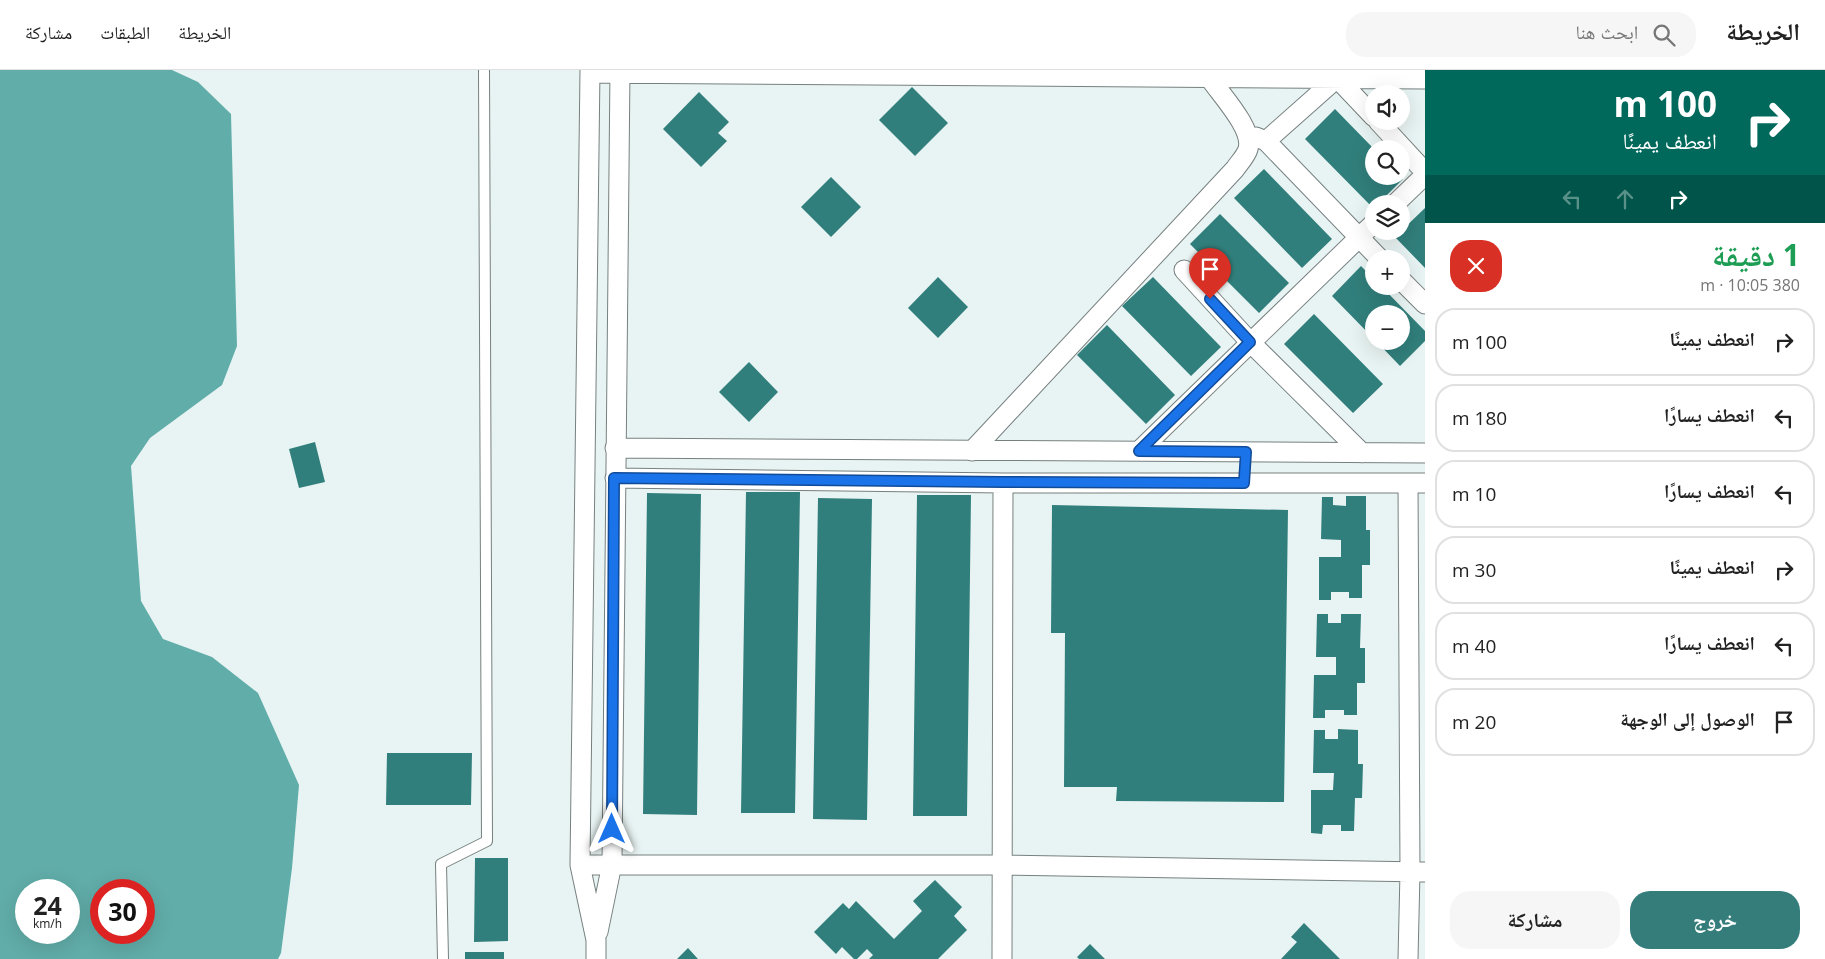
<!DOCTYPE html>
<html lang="ar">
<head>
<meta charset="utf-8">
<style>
	body { margin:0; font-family:"Open Sans","Noto Naskh Arabic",sans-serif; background:#f6f6f6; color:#222; direction:rtl; height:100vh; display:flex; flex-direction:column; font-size:19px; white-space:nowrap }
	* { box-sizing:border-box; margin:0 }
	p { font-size:16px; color:#767676 }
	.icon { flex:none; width:28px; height:28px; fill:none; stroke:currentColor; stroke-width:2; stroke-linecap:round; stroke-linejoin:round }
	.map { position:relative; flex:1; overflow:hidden; direction:ltr }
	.details { display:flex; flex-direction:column; background:#fff; width:400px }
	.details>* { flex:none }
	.banner { background:#00695c; color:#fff; overflow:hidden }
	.controls { position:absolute; left:1365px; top:15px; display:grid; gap:10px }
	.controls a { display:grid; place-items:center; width:45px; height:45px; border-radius:50%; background:#fff; box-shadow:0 5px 20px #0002; font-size:25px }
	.speed { position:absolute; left:15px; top:809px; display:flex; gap:10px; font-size:25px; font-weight:700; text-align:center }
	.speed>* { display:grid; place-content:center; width:65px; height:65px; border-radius:50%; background:#fff; box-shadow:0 5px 20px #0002; line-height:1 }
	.speed small { font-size:12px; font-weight:400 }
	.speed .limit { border:8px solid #d22; background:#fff; color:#111 }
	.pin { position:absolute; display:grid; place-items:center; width:42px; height:42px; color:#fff; margin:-51px -21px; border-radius:50% 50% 50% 0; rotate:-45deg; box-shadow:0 0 5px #0007 }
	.pin .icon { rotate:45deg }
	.me { position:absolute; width:55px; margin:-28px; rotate:0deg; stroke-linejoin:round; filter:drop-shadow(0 0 4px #0008) }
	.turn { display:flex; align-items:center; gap:18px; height:105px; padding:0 25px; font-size:22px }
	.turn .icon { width:65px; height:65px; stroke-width:2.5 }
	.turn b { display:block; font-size:35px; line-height:42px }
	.lanes { display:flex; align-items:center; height:48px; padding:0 25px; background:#0003; justify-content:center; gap:25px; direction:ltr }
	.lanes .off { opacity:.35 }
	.round { display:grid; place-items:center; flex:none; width:52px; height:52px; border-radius:20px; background:#f6f6f6 }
	.headline { display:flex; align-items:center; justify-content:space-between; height:85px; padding:0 25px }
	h1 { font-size:30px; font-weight:700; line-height:38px; color:#1e9e55 }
	.button { display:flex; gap:10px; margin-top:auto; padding:10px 25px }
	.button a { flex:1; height:58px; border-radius:20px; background:#357d7b; color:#fff; font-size:20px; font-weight:700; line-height:58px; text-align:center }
	.button a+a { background:#f6f6f6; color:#222 }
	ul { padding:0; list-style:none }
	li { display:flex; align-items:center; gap:15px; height:68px; margin:0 10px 8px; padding:0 15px; border:2px solid #e0e0e0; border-radius:20px }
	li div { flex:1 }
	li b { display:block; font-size:19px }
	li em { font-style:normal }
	header { display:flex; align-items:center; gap:30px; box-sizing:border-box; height:70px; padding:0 25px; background:#fff; border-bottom:1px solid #e0e0e0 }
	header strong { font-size:24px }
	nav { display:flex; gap:28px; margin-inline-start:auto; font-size:18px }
	.search { width:350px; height:45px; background:#f6f6f6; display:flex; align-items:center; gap:12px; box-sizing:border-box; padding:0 18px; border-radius:20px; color:#767676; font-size:19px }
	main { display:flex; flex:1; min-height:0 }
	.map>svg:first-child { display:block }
	.water { fill:#61ada9; fill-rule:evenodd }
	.building { fill:#317f7c }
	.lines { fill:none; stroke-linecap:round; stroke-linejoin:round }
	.service-casing { stroke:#76807f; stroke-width:12 }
	.minor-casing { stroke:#76807f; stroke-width:21 }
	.service { stroke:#fff; stroke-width:10 }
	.minor { stroke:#fff; stroke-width:19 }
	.route-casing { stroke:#114b97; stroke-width:12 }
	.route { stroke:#1a73e8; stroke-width:9 }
</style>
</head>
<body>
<header>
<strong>الخريطة</strong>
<div class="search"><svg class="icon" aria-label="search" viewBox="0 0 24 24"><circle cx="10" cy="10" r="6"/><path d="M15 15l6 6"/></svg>ابحث هنا</div>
<nav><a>الخريطة</a><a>الطبقات</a><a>مشاركة</a></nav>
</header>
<main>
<section class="details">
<div class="banner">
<div class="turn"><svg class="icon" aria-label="right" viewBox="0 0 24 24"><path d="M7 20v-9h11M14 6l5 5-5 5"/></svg><div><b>100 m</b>انعطف يمينًا</div></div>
<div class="lanes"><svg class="icon off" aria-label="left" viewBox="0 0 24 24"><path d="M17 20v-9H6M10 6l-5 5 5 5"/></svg><svg class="icon off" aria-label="ahead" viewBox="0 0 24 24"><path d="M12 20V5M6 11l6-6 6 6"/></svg><svg class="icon" aria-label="right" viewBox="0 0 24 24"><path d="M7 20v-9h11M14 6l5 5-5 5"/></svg></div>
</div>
<div class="headline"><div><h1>1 دقيقة</h1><p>380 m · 10:05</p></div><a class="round" style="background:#d93025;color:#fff"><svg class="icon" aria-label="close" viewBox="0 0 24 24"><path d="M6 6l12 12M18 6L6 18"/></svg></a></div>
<ul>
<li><svg class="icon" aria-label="right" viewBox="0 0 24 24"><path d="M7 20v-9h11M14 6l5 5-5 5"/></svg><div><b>انعطف يمينًا</b></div><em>100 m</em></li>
<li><svg class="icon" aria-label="left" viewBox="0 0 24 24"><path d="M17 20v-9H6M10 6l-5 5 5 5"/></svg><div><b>انعطف يسارًا</b></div><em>180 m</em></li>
<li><svg class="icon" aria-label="left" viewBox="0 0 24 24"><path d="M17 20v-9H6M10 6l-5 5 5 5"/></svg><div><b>انعطف يسارًا</b></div><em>10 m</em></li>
<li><svg class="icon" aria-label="right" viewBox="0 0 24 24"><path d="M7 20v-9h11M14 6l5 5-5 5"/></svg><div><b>انعطف يمينًا</b></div><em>30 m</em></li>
<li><svg class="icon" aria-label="left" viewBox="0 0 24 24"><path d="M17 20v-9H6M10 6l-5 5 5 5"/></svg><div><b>انعطف يسارًا</b></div><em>40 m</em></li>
<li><svg class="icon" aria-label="arrive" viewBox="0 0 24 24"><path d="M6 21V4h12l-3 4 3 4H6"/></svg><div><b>الوصول إلى الوجهة</b></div><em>20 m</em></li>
</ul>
<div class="button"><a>خروج</a><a>مشاركة</a></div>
</section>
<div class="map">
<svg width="1425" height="889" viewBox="0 0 1425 889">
	<rect width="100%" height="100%" fill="#e8f4f3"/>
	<path class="water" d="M0,0H172L198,12L231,44L237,276L222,315L150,368L131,396L141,531L163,569L212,587L258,623L299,715L292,798L281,883L278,889H0ZM26,820H69V862H26ZM101,820H144V862H101Z"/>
	<path class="building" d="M912,17L948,53L915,86L879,50Z
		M699,22L729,52L718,63L727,71L701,97L663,59Z
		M1335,39L1374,79V106H1401L1403,109L1378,134H1374V139L1305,69Z
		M1264,99L1332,169L1302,198L1234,128Z
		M831,107L861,137L831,167L801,137Z
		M1425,138V198L1395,167Z
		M1220,144L1289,213L1259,243L1190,174Z
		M1361,196L1374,209V216H1381L1425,261V271L1400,296L1376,271H1401V244H1374V269L1332,226Z
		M938,207L968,237L938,268L908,238Z
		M1153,207L1221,277L1191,306L1122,236Z
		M1314,244L1383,314L1353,343L1284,274Z
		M1107,255L1175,325L1146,354L1077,285Z
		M749,292L778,322L749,352L719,322Z
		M315,372L325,412L299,418L289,379Z
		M746,422H800L795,743H741Z
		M647,423L701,424L697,745L643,744Z
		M917,425H971L967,746H913Z
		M1346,426H1366V460H1370V495H1362V528H1349V522H1331V530H1319V487H1341V470L1321,469L1322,427H1333V435L1346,436Z
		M818,428L872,429L867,750L813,749Z
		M1052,435L1288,440L1284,732L1116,731L1117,717H1064L1065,563H1051Z
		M1317,544H1328V553H1341V544H1361L1360,578H1365V613H1357V645H1344V640H1325V648H1313L1314,605H1336V587H1316Z
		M1338,659L1358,660V694H1363L1362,728H1355L1354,761H1341V755H1323L1322,764L1311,763V720H1333L1334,703H1313L1314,660H1325V669H1338Z
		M387,683H472L471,735H386Z
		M475,788H508V871L474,872Z
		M935,810L962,837L954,846L967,860L938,889H869L873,885L867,879L857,889H854L842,877L836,884L814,862L843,833L849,839L856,831L894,869L922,841L913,831Z
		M1304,853L1340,889H1281L1297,872L1291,867Z
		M1090,874L1105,889H1079L1077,887Z
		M688,878L698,889H677Z
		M465,882H504V889H465Z"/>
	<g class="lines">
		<defs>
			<path id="service" d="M443,889L441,794L487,771L484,0"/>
			<path id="minor" d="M590,0L580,795L596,870V889
				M1337,1V8L1374,47
				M590,3L1425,9
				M1378,51L1425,102
				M1256,67L1266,71L1337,8
				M1266,71L1380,189
				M1395,134L1425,105
				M1184,200L1250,272L1362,383
				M1401,210L1425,234
				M615,378L1425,383
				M972,381L1235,99C1239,93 1246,86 1248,79C1254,59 1220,24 1209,7
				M1139,381L1374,153
				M615,408L1003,413H1425
				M580,795H1003L1425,802
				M598,862L612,794L620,0
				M1002,889L1003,413
				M1408,889L1410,802L1408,413"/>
		</defs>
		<use href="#service" class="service-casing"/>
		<use href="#minor" class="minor-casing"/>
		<use href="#service" class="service"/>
		<use href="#minor" class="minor"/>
	</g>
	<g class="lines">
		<defs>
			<path id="route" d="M612,759L614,408L1003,412L1244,413L1246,382L1139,381L1250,272L1210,229"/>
		</defs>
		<use href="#route" class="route-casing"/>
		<use href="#route" class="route"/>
	</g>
</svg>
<div class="controls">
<a><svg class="icon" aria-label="sound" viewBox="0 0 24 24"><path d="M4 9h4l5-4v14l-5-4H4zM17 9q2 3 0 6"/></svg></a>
<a><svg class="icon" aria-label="search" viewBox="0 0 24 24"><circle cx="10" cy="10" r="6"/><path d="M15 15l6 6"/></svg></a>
<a><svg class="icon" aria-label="layers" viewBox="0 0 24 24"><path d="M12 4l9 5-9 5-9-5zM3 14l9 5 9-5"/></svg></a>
<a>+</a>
<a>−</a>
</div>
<div class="speed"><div>24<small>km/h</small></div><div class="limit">30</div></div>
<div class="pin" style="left:1210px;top:229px;background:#d93025"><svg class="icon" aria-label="arrive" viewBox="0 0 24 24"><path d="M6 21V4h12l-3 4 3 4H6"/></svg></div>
<svg class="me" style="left:612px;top:759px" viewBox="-20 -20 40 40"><path d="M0-17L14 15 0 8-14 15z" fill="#1a73e8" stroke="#fff" stroke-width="4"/></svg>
</div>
</main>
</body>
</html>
